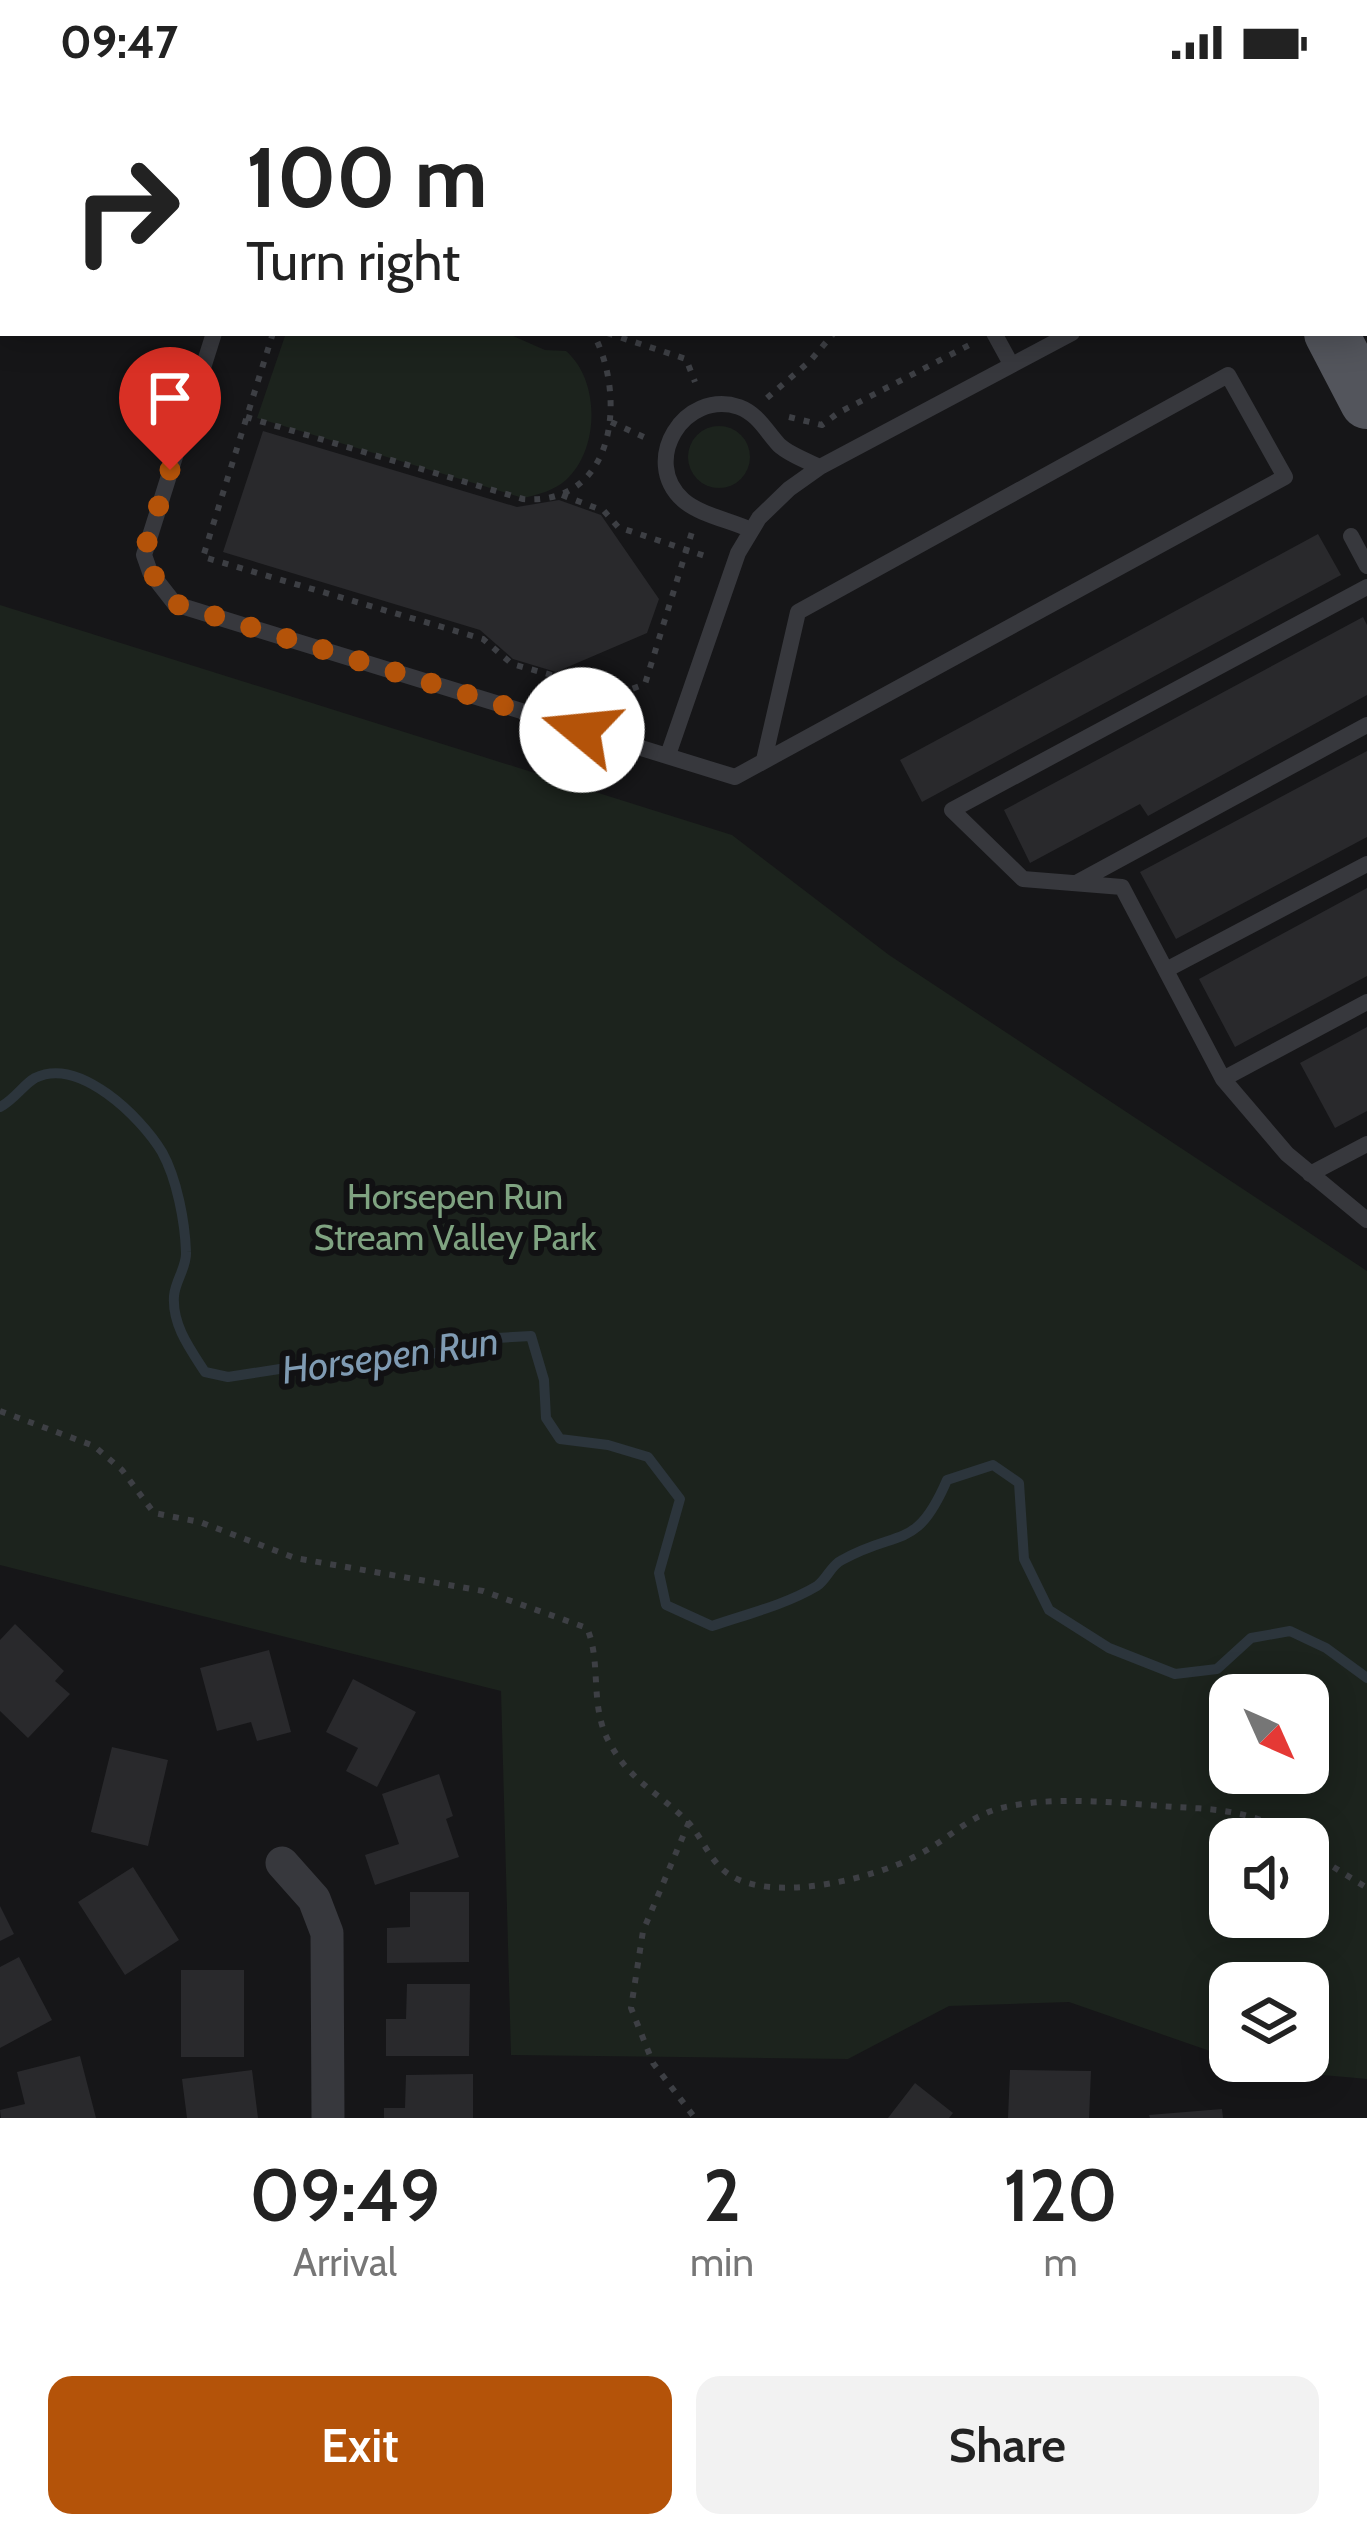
<!DOCTYPE html>
<html lang="en">
<head>
<meta charset="utf-8">
<style>
	body { margin:0; font-family:Cabin,sans-serif; background:#f2f2f2; color:#222; height:100vh; display:flex; flex-direction:column; font-size:45px; white-space:nowrap }
	* { box-sizing:border-box; margin:0 }
	p { font-size:39px; color:#767676 }
	.icon { flex:none; width:66px; height:66px; fill:none; stroke:currentColor; stroke-width:2; stroke-linecap:round; stroke-linejoin:round }
	.map { position:relative; height:2034px; overflow:hidden }
	.details { display:flex; flex-direction:column; background:#fff; flex:1 }
	.details>* { flex:none }
	.hud { position:absolute; left:0px; top:0px; width:1368px; height:252px; box-shadow:0 6px 30px #0003; background:#fff; color:#222; overflow:hidden }
	.needle { width:78px; rotate:135deg }
	.buttons { position:absolute; left:1209px; top:1590px; display:grid; gap:24px }
	.buttons a { display:grid; place-items:center; width:120px; height:120px; border-radius:24px; background:#fff; box-shadow:0 6px 30px #0003; font-size:60px }
	.pin { position:absolute; display:grid; place-items:center; width:102px; height:102px; color:#fff; margin:-123px -51px; border-radius:50% 50% 50% 0; rotate:-45deg; box-shadow:0 0 12px #0007 }
	.pin .icon { rotate:45deg }
	.me { position:absolute; width:132px; margin:-66px; rotate:287deg; stroke-linejoin:round; filter:drop-shadow(0 0 9px #0008) }
	.turn { display:flex; align-items:center; gap:42px; height:252px; padding:0 48px; font-size:54px }
	.turn .icon { width:156px; height:156px; stroke-width:2.5 }
	.turn b { display:block; font-size:84px; line-height:102px }
	.eta { display:flex; justify-content:space-evenly; align-items:center; height:204px; text-align:center }
	.eta b { font-size:72px; font-weight:600; line-height:84px }
	.primary-button { display:flex; gap:24px; margin-top:auto; padding:24px 48px }
	.primary-button a { flex:1; height:138px; border-radius:24px; background:#b45309; color:#fff; font-size:48px; font-weight:600; line-height:138px; text-align:center }
	.primary-button a+a { background:#f2f2f2; color:#222 }
	.status { display:flex; justify-content:space-between; align-items:center; height:84px; padding:0 60px; background:#fff; direction:ltr }
	.status svg { height:33px; fill:currentColor }
	.map>svg:first-child { display:block }
	.green { fill:#1c231d; fill-rule:evenodd }
	.lines { fill:none; stroke-linecap:round; stroke-linejoin:round }
	.stream { stroke:#2c353c; stroke-width:10 }
	.building { fill:#29292c }
	.path { stroke:#3d3f44; stroke-width:6; stroke-dasharray:6 9; stroke-linecap:butt }
	.lane { stroke:#37383d; stroke-width:16 }
	.street { stroke:#37383d; stroke-width:33 }
	.primary { stroke:#53555c; stroke-width:54 }
	.route { stroke:#b45309; stroke-width:21; stroke-dasharray:0 37.8 }
	.labels { text-anchor:middle; stroke-width:12; stroke-linejoin:round; paint-order:stroke }
	.park-label { font-size:36px; fill:#7fa381; stroke:#111113 }
	.water-label { font-size:39px; font-style:italic; fill:#7f9bb3; stroke:#111113 }
</style>
</head>
<body>
<div class="status"><b>09:47</b><svg viewBox="0 0 49 12"><path d="M0 12V9h3v3zM5 12V6h3v6zM10 12V3h3v9zM15 12V0h3v12zM26 1h20v11H26zM47 4h2v5h-2z"/></svg></div>
<div class="map">
<svg width="1367" height="2034" viewBox="0 0 1367 2034">
	<rect width="100%" height="100%" fill="#161618"/>
	<path class="green" d="M286,249H506L545,266L566,267C600,296 600,365 566,396C555,406 538,411 523,414L257,334Z
		M688 373a31 31 0 1 1 62 0a31 31 0 1 1-62 0Z
		M0,521L732,751L889,871L1367,1187V1995L1266,1986L1239,1977H1308V1899H1230V1974L1069,1918L949,1922L848,1975L511,1971L501,1607L0,1481ZM1308,1611V1689H1230V1611ZM1230,1755H1308V1833H1230Z"/>
	<g class="lines">
		<path class="stream" d="M0,1023C14,1016 24,1000 35,994C79,972 141,1033 162,1068C177,1095 185,1138 186,1168C187,1183 175,1197 174,1212C172,1241 190,1265 205,1288L228,1293L318,1279L413,1276L479,1255L531,1252L544,1296L546,1334L560,1355L608,1361L648,1373L680,1415L659,1489L666,1521L712,1542C747,1530 785,1521 817,1502C827,1495 831,1481 842,1476C899,1444 916,1468 947,1396L993,1381L1019,1399L1024,1475L1049,1526L1109,1564L1175,1590L1217,1585L1251,1554L1290,1547L1326,1564L1367,1594"/>
	</g>
	<path class="building" d="M263,347L517,423L559,416L601,431L659,515L647,549L556,588L513,575L480,546L223,468Z
		M1318,450L1341,491L922,718L900,676Z
		M1363,533L1367,541V611L1148,732L1140,720L1030,779L1004,726Z
		M1367,667V753L1176,855L1140,788Z
		M1367,804V892L1235,963L1199,895Z
		M1367,943V1027L1335,1044L1300,979Z
		M15,1540L64,1587L55,1597L70,1610L28,1654L0,1627V1556Z
		M269,1566L291,1648L257,1657L251,1638L217,1647L200,1584Z
		M353,1595L416,1628L377,1703L346,1687L358,1664L326,1648Z
		M112,1663L168,1676L148,1762L91,1748Z
		M439,1690L453,1732L446,1735L459,1773L375,1801L365,1771L399,1760L382,1710Z
		M133,1783L179,1856L125,1891L78,1818Z
		M410,1808H469V1878L387,1879V1844L410,1843Z
		M0,1822L14,1850L0,1857Z
		M19,1873L52,1936L0,1964V1883Z
		M181,1886H244V1973H181Z
		M407,1900H470L469,1972H386V1935H406Z
		M80,1972L96,2034H1L0,2026L25,2020L17,1988Z
		M252,1986L258,2034H187L182,1995Z
		M1010,1986L1091,1987L1089,2034H1008Z
		M473,1990V2034H384V2024H405L406,1991Z
		M915,1999L953,2029L949,2034H888Z
		M1222,2025L1223,2034H1150L1149,2031Z"/>
	<g class="lines">
		<path class="path" d="M344,3L345,0
			M273,249L203,473L483,555L512,580L555,592L570,589L629,606L645,600L692,448
			M607,249L686,275L695,298
			M767,314L810,277L834,249
			M246,333L523,415C616,422 627,312 593,249
			M789,333L822,341L838,329L975,258
			M611,338L646,354
			M562,411L604,427L618,443L711,474
			M0,1327L94,1362L122,1386L154,1429L200,1438L295,1474L483,1507L587,1544C602,1579 589,1621 609,1658C630,1697 655,1706 685,1735C702,1751 709,1778 730,1791C772,1819 872,1795 914,1773C944,1759 968,1732 1001,1724C1055,1711 1119,1719 1174,1723C1216,1725 1260,1727 1294,1755
			M689,1738L643,1847L631,1924L653,1979L695,2034
			M1308,1767L1367,1804"/>
		<path class="lane" d="M940,0L941,3
			M292,3L293,0
			M214,249L144,471L150,488L175,520L735,693L1285,393L1228,291L798,528L764,676
			M994,249L1011,280
			M751,446C730,436 700,431 683,416C640,377 684,305 739,323C758,330 766,347 779,361C790,371 807,377 820,383
			M1351,452L1367,482
			M1367,503L952,726L1023,795L1122,803L1223,995L1287,1070L1367,1136
			M668,671L738,469L759,434L789,405L820,383L1072,249
			M1078,798L1367,641
			M1166,886L1367,780
			M1223,995L1367,918
			M1310,1090L1367,1060"/>
		<path class="street" d="M282,1779L314,1815L327,1849L328,2034"/>
		<path class="primary" d="M1198,0L1199,3
			M1317,0L1319,3
			M1365,94L1367,98
			M1331,249L1367,318"/>
	</g>
	<g class="lines">
		<path class="route" d="M170,386L143,471L151,488L176,520L582,646"/>
	</g>
	<g class="labels">
		<g class="park-label">
			<text x="455" y="1125">Horsepen Run<tspan x="455" dy="41">Stream Valley Park</tspan></text>
		</g>
		<g class="water-label">
			<text transform="translate(390 1271) rotate(-8)" y="14">Horsepen Run</text>
		</g>
	</g>
</svg>
<div class="buttons">
<a><svg class="needle" viewBox="-14 -14 28 28"><path d="M0-13l5 13h-10z" fill="#e53935"/><path d="M0 13l5-13h-10z" fill="#767676"/></svg></a>
<a><svg class="icon" aria-label="sound" viewBox="0 0 24 24"><path d="M4 9h4l5-4v14l-5-4H4zM17 9q2 3 0 6"/></svg></a>
<a><svg class="icon" aria-label="layers" viewBox="0 0 24 24"><path d="M12 4l9 5-9 5-9-5zM3 14l9 5 9-5"/></svg></a>
</div>
<div class="pin" style="left:170px;top:386px;background:#d93025"><svg class="icon" aria-label="arrive" viewBox="0 0 24 24"><path d="M6 21V4h12l-3 4 3 4H6"/></svg></div>
<svg class="me" style="left:582px;top:646px" viewBox="-20 -20 40 40"><circle r="19" fill="#fff"/><path d="M0-13L10 11 0 6-10 11z" fill="#b45309"/></svg>
<div class="hud">
<div class="turn"><svg class="icon" aria-label="right" viewBox="0 0 24 24"><path d="M7 20v-9h11M14 6l5 5-5 5"/></svg><div><b>100 m</b>Turn right</div></div>
</div>
</div>
<section class="details">
<div class="eta">
<div><b>09:49</b><p>Arrival</p></div>
<div><b>2</b><p>min</p></div>
<div><b>120</b><p>m</p></div>
</div>
<div class="primary-button"><a>Exit</a><a>Share</a></div>
</section>
</body>
</html>
